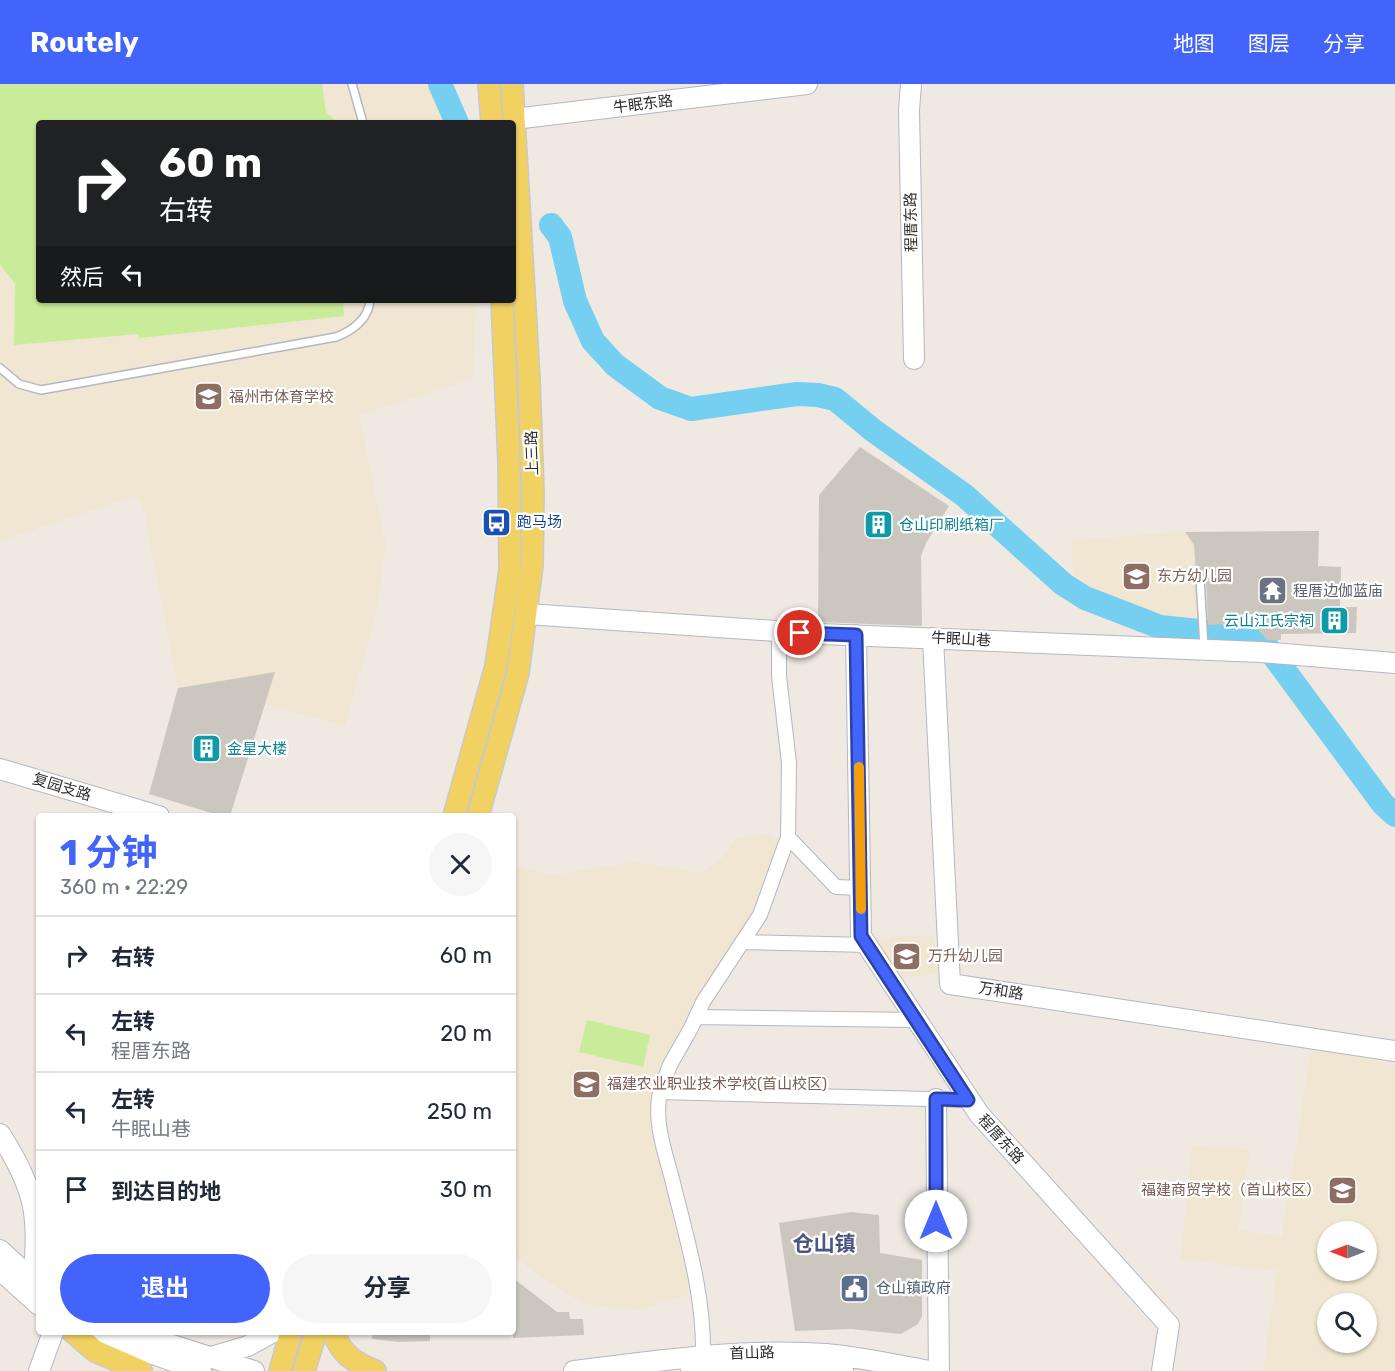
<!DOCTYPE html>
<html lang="zh">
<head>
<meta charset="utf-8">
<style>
	body { margin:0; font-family:Rubik,"Noto Sans SC",sans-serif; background:#f6f6f7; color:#1f2937; height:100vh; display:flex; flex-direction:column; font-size:22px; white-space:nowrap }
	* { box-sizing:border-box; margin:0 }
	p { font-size:20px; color:#747a83 }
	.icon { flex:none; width:33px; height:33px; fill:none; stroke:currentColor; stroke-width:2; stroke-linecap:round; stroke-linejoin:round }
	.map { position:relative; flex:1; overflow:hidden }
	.side { position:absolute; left:36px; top:729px; width:480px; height:522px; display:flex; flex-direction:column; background:#fff; border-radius:6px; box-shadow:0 2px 4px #0004 }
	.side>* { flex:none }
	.hud { position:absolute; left:36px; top:36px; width:480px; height:183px; border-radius:6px; box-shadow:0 2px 4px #0004; background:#202124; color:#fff; overflow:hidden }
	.needle { width:39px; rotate:270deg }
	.fabs { position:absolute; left:1317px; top:1137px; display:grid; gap:12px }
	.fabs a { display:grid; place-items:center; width:60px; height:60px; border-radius:50%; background:#fff; box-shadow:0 2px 4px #0004; font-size:30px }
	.pin { position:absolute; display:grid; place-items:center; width:51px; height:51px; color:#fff; margin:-26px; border:3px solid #fff; border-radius:50%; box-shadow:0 2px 6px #0007 }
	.me { position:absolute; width:66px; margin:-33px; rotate:0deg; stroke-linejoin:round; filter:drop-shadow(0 0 4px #0008) }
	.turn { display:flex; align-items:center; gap:21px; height:126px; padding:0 24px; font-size:27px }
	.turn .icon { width:78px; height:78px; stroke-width:2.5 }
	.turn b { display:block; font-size:42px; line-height:51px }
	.then { display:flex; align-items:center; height:57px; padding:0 24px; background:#0003; gap:12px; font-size:22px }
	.round { display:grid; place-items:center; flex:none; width:63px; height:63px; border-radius:32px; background:#f6f6f7 }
	.headline { display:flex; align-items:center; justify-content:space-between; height:102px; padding:0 24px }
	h1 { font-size:36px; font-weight:700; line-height:45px; color:#4264fb }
	.button { display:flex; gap:12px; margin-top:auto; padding:12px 24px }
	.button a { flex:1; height:69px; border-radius:36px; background:#4264fb; color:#fff; font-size:24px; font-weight:700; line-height:69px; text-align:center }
	.button a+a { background:#f6f6f7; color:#1f2937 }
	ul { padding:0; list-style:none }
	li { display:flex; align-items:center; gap:18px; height:78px; padding:0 24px; border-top:2px solid #e0e1e3 }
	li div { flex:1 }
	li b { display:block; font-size:22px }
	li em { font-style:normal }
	header { display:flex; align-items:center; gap:36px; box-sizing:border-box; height:84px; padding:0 30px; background:#4264fb; color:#fff }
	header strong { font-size:28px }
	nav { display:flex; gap:33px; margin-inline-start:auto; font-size:21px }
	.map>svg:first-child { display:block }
	.education { fill:#f0e6d1; fill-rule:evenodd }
	.pitch { fill:#c9ec9a }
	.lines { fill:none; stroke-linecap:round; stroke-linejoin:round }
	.river { stroke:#75cff0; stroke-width:24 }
	.building { fill:#cbc7bf }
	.lane-casing { stroke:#b4b7c1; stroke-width:10 }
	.street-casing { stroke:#b4b7c1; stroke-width:16 }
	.secondary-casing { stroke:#b4b7c1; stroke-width:22 }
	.primary-casing { stroke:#c9c9c9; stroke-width:24 }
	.lane { stroke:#fff; stroke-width:7 }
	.street { stroke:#fff; stroke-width:14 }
	.secondary { stroke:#fff; stroke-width:20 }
	.primary { stroke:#f2d163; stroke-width:21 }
	.route-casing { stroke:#2b41a3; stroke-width:15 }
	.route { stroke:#4264fb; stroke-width:10 }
	.slow { stroke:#f59e0b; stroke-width:10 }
	.labels { text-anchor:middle; stroke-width:4.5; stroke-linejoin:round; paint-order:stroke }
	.street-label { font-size:15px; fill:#2e2e2e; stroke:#fff }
	.education-label { font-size:15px; fill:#785e54; stroke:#fff; text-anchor:start }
	.transit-label { font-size:15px; fill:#164399; stroke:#fff; text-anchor:start }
	.culture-label { font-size:15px; fill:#0d838f; stroke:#fff; text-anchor:start }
	.worship-label { font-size:15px; fill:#5b616d; stroke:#fff; text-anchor:start }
	.service-label { font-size:15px; fill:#4e5e75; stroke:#fff; text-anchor:start }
	.district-label { font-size:21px; font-weight:bold; fill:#4d5680; stroke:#fff }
</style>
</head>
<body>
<header>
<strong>Routely</strong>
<nav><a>地图</a><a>图层</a><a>分享</a></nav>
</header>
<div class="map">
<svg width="1395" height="1287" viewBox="0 0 1395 1287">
	<rect width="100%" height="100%" fill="#efe9e1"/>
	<path class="education" d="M0,0H431L444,39H39V216H476L473,295L359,331L386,462L375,533L345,642L266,620L274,589L178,604L143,422L137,411L0,457Z
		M1185,448L1194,461L1201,536H1186L1122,522L1109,516L1073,489L1071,456Z
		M767,750L783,757L761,824L655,1014L692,1190L690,1210L637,1226L588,1220L563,1208L513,1172V781L552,791L636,778L700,789L720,776L736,755Z
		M934,852L937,890L893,895L866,853Z
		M1312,961L1395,982V1287H1263L1277,1187L1181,1175L1192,1062L1250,1066L1238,1146L1282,1152ZM1328,1148H1366V1186H1328ZM1328,1220H1366V1258H1328Z"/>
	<path class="pitch" d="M0,0H322L326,29L339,39H39V216H343L344,232L140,254L138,250L14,261L15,200L0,180Z
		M587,936L650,951L643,983L579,968Z"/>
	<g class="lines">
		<path class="river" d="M440,0L457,39
			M551,141L560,153L575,217L593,257L615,281L660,314L691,325L797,310L818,311L835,315L874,347L964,411L1063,500L1085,514L1160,543L1257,553L1265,560L1383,720L1395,731"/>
	</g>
	<path class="building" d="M860,363L949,422L926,459L921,472L922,542L818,538L819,411Z
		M1319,447L1318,482L1341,483L1340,523H1357L1356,549L1281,550V556H1267L1252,539L1208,541L1206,493L1202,489L1196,490L1194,461L1185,448Z
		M275,588L230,732H221L149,710L178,604Z
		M851,1128L879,1131L880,1169L922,1176V1232L918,1240L901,1250L851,1245L795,1247L779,1139Z
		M513,1194L557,1228H569L570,1235H583L584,1251L513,1254Z
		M372,1248H430V1257L399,1258L372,1255Z"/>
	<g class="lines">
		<defs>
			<path id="lane" d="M352,0L363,39
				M0,284L19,300L41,306L336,253C352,247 369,235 370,216
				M1200,494L1204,563"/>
			<path id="street" d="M788,753L836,803L861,804
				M744,858L869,861
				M696,933L915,936
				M660,1008L670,981L691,944L703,918L760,831L788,753L789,679L779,592V547
				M703,1271C704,1212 688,1159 674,1103C667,1073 653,1040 660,1008L968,1016"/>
			<path id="secondary" d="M911,0L909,26L914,275
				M514,35L807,0
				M527,530L820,550L1260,568L1395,579
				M856,551L861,852L979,1030L1169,1241L1162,1287
				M933,554L950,900L1395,967
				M0,685L159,732
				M936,1015L939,1287
				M0,1050C36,1106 40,1133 33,1197
				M0,1166L39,1202
				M0,1186L39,1221
				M91,1248L201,1287
				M131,1248L254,1287
				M211,1273L248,1262L273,1248
				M39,1287L53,1248
				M574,1287C658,1277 741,1264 826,1270C861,1273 895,1281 930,1287
				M691,1287C741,1283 793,1279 843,1287"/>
			<path id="primary" d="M489,0L492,39
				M454,732L496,582L510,486L509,377L502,216
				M478,732L518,589L532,481L533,409L529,296L512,0
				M73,1248L95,1267L141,1287
				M334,1248C339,1269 356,1280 375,1287
				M280,1287L291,1248
				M304,1287L316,1248"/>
		</defs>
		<use href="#lane" class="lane-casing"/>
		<use href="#street" class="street-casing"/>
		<use href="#secondary" class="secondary-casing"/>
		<use href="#primary" class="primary-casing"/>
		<use href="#lane" class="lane"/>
		<use href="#street" class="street"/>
		<use href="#secondary" class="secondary"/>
		<use href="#primary" class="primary"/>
	</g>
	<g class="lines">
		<defs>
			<path id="route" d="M800,549L856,551L861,852L968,1016L936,1015V1137"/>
		</defs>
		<use href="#route" class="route-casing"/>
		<use href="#route" class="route"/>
		<path class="slow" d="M859,683L861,825"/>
	</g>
	<defs>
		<symbol id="school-square" viewBox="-11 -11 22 22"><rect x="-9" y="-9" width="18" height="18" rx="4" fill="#8d6e63" stroke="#fff"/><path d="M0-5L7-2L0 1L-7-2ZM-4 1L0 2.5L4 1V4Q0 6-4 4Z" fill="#fff"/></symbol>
		<symbol id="bus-square" viewBox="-11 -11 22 22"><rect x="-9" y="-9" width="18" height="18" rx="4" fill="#1a4fb4" stroke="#fff"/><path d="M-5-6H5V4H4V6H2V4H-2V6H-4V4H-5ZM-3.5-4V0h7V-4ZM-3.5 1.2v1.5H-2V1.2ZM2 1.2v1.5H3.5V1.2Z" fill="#fff"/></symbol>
		<symbol id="building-square" viewBox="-11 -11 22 22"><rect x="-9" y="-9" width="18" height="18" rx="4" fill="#0f9aa8" stroke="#fff"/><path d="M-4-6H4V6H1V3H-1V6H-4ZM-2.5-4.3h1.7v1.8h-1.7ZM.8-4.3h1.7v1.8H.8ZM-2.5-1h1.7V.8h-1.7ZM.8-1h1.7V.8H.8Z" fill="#fff"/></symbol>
		<symbol id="temple-square" viewBox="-11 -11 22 22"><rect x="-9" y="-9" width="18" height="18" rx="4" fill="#6b7280" stroke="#fff"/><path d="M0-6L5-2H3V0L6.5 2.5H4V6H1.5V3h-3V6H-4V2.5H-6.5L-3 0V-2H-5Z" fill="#fff"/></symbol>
		<symbol id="university-square" viewBox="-11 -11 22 22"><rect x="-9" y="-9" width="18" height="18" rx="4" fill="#8d6e63" stroke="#fff"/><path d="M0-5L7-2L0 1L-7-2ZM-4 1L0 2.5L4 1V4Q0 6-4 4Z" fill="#fff"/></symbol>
		<symbol id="civic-square" viewBox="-11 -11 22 22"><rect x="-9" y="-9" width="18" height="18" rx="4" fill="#5c6f8a" stroke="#fff"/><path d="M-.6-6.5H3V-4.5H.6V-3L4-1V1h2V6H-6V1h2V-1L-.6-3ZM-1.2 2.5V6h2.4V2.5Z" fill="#fff"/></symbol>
	</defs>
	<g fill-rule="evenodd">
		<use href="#school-square" x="192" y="296" width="33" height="33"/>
		<use href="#bus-square" x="480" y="422" width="33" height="33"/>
		<use href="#building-square" x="862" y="424" width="33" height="33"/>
		<use href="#school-square" x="1120" y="476" width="33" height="33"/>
		<use href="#temple-square" x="1256" y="490" width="33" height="33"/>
		<use href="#building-square" x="1318" y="520" width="33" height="33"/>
		<use href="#building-square" x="190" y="648" width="33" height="33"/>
		<use href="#school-square" x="890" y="856" width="33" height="33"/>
		<use href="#school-square" x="570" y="984" width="33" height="33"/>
		<use href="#university-square" x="1326" y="1090" width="33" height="33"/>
		<use href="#civic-square" x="838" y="1188" width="33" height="33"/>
	</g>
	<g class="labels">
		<g class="street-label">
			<text transform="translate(643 20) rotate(-7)" y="5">牛眠东路</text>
			<text transform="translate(911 138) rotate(-91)" y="5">程厝东路</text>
			<text transform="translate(532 369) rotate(-92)" y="5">上三路</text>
			<text transform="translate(961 555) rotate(3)" y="5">牛眠山巷</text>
			<text transform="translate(62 703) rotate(17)" y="5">复园支路</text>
			<text transform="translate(1001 907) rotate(9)" y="5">万和路</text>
			<text transform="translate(1001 1055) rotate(48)" y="5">程厝东路</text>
			<text transform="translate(752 1269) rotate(-2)" y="5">首山路</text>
		</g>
		<g class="education-label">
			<text x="229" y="318">福州市体育学校</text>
			<text x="1157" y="497">东方幼儿园</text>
			<text x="928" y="877">万升幼儿园</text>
			<text x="607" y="1005">福建农业职业技术学校(首山校区)</text>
			<text x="1321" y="1111" text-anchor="end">福建商贸学校（首山校区）</text>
		</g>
		<g class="transit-label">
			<text x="517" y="443">跑马场</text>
		</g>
		<g class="culture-label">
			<text x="899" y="446">仓山印刷纸箱厂</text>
			<text x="1314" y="542" text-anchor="end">云山江氏宗祠</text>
			<text x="227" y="670">金星大楼</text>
		</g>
		<g class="worship-label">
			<text x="1293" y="512">程厝边伽蓝庙</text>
		</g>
		<g class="service-label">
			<text x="876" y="1209">仓山镇政府</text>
		</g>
		<g class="district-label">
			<text x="824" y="1167">仓山镇</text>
		</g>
	</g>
</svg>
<div class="fabs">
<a><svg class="needle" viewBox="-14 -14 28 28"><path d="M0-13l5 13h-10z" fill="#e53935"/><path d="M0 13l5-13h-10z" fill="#747a83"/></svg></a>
<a><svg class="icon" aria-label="search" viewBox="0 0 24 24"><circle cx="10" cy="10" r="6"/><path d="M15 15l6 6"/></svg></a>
</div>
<div class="pin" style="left:800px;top:549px;background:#d93025"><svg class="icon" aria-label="arrive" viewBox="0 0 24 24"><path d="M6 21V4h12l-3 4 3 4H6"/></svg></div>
<svg class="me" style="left:936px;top:1137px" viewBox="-20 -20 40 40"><circle r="19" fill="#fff"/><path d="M0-13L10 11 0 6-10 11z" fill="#4264fb"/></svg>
<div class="hud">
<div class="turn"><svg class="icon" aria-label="right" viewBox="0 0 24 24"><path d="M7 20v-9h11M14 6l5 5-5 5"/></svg><div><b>60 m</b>右转</div></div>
<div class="then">然后<svg class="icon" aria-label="left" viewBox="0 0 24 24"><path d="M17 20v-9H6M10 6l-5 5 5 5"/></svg></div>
</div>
<section class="side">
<div class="headline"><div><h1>1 分钟</h1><p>360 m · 22:29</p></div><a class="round"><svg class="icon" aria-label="close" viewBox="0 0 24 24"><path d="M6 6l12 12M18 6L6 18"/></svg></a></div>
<ul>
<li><svg class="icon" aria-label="right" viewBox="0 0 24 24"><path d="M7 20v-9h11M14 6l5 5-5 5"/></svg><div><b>右转</b></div><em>60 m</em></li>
<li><svg class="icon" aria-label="left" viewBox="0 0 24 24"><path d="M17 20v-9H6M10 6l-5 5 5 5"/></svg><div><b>左转</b><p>程厝东路</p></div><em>20 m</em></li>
<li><svg class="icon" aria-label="left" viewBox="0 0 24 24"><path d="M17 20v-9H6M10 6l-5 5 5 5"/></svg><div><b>左转</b><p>牛眠山巷</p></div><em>250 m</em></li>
<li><svg class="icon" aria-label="arrive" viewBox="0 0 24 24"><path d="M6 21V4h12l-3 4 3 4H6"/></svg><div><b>到达目的地</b></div><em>30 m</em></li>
</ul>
<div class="button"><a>退出</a><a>分享</a></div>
</section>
</div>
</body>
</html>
